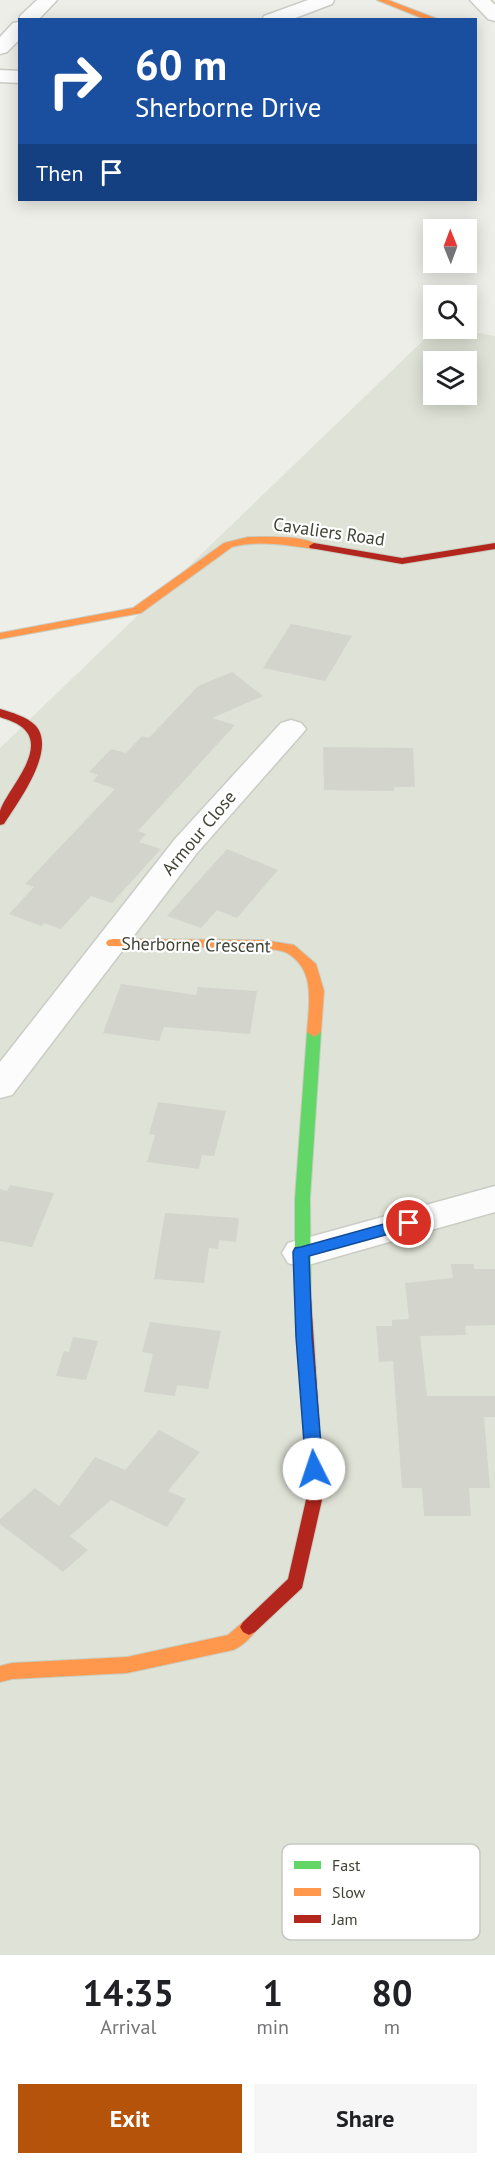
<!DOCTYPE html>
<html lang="en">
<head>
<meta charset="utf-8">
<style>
	body { margin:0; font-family:"PT Sans",sans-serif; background:#f6f6f6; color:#202124; height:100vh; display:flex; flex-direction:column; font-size:22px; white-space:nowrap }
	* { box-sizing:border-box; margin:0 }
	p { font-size:20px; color:#757577 }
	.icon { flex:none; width:33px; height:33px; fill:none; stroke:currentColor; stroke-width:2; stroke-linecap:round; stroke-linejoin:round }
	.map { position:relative; height:1955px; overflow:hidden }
	.side { display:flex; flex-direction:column; background:#fff; flex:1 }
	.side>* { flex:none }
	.hud { position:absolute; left:18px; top:18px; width:459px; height:183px; border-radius:0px; box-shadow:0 3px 15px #0003; background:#1a4fa0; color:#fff; overflow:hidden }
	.needle { width:39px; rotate:359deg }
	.fabs { position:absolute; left:423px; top:219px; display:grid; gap:12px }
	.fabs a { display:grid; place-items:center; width:54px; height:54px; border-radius:0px; background:#fff; box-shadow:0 3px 15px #0003; font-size:30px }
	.pin { position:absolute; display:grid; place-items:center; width:51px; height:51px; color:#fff; margin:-26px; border:3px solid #fff; border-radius:50%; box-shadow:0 2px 6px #0007 }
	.me { position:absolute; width:66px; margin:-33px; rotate:356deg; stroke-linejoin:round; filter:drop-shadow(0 0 4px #0008) }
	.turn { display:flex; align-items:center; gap:21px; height:126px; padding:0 18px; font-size:27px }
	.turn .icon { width:78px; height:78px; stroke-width:2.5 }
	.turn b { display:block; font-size:42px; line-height:51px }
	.then { display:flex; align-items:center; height:57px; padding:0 18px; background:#0003; gap:12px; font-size:22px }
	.eta { display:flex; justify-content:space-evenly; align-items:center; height:102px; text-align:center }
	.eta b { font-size:36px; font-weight:600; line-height:42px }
	.cta { display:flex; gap:12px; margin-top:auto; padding:12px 18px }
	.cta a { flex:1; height:69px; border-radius:0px; background:#b45309; color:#fff; font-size:24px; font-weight:600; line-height:69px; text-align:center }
	.cta a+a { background:#f6f6f6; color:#202124 }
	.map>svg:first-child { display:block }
	.residential { fill:#dfe2d6; fill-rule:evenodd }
	.building { fill:#d3d5cd }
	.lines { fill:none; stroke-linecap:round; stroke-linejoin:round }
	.street-casing { stroke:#caccc5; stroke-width:3 }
	.fast-casing { stroke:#c9cdc0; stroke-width:2 }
	.slow-casing { stroke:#c9cdc0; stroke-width:2 }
	.jam-casing { stroke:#c9cdc0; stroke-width:2 }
	.street { fill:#fcfcfc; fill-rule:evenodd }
	.fast { fill:#63d668; fill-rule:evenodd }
	.slow { fill:#ff974d; fill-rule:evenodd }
	.jam { fill:#b3261e; fill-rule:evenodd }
	.route { fill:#1a73e8; stroke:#114b97; stroke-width:1.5 }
	.labels { text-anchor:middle; stroke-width:4.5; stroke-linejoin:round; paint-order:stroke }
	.street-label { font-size:18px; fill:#404435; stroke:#fff }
	.key { fill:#fff; stroke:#c6c7c2; stroke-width:1.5 }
	.key-label { font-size:16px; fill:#404435 }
</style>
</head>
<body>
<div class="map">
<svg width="495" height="1955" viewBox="0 0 495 1955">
	<rect width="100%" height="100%" fill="#edeee8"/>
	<path class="residential" d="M435,329H455L495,336V1955H0V748ZM434,362H466V394H434Z"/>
	<path class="building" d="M291,624L352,636L325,681L263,668Z
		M232,672L263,696L212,718L235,725L138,831L146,834L139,842L161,849L112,903L91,896L61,929L44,923L41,926L9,914L34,887L25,884L115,789L93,781L98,775L89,772L111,749L126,753L142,736L149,738L198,686Z
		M323,747L413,748L415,787H394V791L324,790Z
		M227,849L278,870L237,918L217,910L201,928L167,916Z
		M121,984L196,995L198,987L257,991L250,1034L164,1027L159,1041L103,1033Z
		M158,1102L226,1111L214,1156L202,1155L199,1169L147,1162L155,1135L149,1134Z
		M10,1185L54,1193L32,1247L0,1241V1189L7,1191Z
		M165,1213L239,1218L236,1242L219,1240L218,1249L209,1248L204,1283L154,1279Z
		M451,1264H474V1269H495V1325L465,1326L466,1335L420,1336L427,1396H495V1417H484L490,1488H469L471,1516H424L422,1488H402L393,1361L379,1362L376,1326H392V1320L409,1319L405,1283L453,1278Z
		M150,1322L221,1331L208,1389L177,1385L175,1396L144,1392L153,1354L142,1352Z
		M73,1337L98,1341L86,1380L56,1376L64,1351L69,1352Z
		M159,1430L200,1452L168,1491L186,1499L167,1527L111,1500L70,1536L88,1550L63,1572L0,1524V1519L35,1488L59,1506L95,1457L125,1470Z"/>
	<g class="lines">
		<defs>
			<path id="street" d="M37,0H57L38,20H20V39L7,52L0,54V37L13,23L19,22L20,16Z
				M308,0H334L332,4L290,20H262L264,16Z
				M470,0H490L495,5V21L488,19Z
				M0,70L20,71V83L0,82Z
				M291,720L301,723L306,729L301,735L197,853L12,1095L0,1098V1062L175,839L281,723Z
				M495,1186V1212L301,1267L288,1263L282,1253L288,1243Z"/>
			<path id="fast" d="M314,1027L321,1032L310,1198L311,1298L308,1302L303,1304L298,1302L295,1298V1198L307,1032Z"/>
			<path id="slow" d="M377,0H388L440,20H427Z
				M248,537C266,537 306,535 319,546L314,549C286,545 260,540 232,547L141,613L0,639V633L133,608L224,543Z
				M113,939L263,940L294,945L316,964L324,991L321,1032L314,1037L307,1032C309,1003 316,970 287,953C280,949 270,950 263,948L108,946L106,943L108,940Z
				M249,1619L255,1622L258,1627C253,1636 243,1646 233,1650L127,1673L12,1679L0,1682V1666L12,1663L127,1657L228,1635L243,1622Z"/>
			<path id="jam" d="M314,543L402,558L495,543V549L402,564L310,548L309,546Z
				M0,709C11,712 27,717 35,725C58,749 18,802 4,824L0,825C0,821 0,815 0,811C6,791 46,752 25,730C19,723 8,720 0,717Z
				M303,1292L308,1294L311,1298L324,1491L302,1588L255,1632L249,1635L243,1632L240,1627L243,1622L288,1579L308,1491L295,1298L298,1294Z"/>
		</defs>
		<use href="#street" class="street-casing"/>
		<use href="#fast" class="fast-casing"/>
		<use href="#slow" class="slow-casing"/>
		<use href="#jam" class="jam-casing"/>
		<use href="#street" class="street"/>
		<use href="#fast" class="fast"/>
		<use href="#slow" class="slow"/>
		<use href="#jam" class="jam"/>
	</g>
	<path class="route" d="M409,1217L414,1219L416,1223L414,1227L309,1256L312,1337L323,1469L320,1474L314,1476L309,1474L306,1469L296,1337L293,1252L295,1248L301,1247Z"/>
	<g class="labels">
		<g class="street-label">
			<text transform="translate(329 532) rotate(8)" y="6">Cavaliers Road</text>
			<text transform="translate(199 833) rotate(-50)" y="6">Armour Close</text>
			<text transform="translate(196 945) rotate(1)" y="6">Sherborne Crescent</text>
		</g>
	</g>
	<rect x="282" y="1844" width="198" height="96" rx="9" class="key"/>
	<rect x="294" y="1861" width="27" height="8" fill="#63d668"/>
	<rect x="294" y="1888" width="27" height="8" fill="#ff974d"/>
	<rect x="294" y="1915" width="27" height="8" fill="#b3261e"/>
	<g class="key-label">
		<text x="332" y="1871">Fast</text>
		<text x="332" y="1898">Slow</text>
		<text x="332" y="1925">Jam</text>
	</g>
</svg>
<div class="fabs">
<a><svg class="needle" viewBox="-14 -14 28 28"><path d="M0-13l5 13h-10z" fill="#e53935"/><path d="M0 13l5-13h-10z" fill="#757577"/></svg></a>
<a><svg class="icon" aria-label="search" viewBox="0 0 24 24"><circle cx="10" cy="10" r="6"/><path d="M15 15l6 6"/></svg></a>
<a><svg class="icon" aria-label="layers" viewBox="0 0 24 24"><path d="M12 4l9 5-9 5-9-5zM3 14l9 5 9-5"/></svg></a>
</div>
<div class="pin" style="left:409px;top:1223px;background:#d93025"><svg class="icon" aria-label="arrive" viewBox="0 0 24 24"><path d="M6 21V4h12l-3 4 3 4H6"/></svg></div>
<svg class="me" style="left:314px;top:1469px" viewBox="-20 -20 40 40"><circle r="19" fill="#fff"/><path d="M0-13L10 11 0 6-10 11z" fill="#1a73e8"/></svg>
<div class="hud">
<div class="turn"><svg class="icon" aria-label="right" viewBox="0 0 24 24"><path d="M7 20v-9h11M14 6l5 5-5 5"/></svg><div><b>60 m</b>Sherborne Drive</div></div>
<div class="then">Then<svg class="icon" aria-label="arrive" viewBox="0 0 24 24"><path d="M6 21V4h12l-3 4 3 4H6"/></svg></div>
</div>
</div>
<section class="side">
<div class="eta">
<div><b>14:35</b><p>Arrival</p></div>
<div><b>1</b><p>min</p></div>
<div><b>80</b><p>m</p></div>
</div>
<div class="cta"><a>Exit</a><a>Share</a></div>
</section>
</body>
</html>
